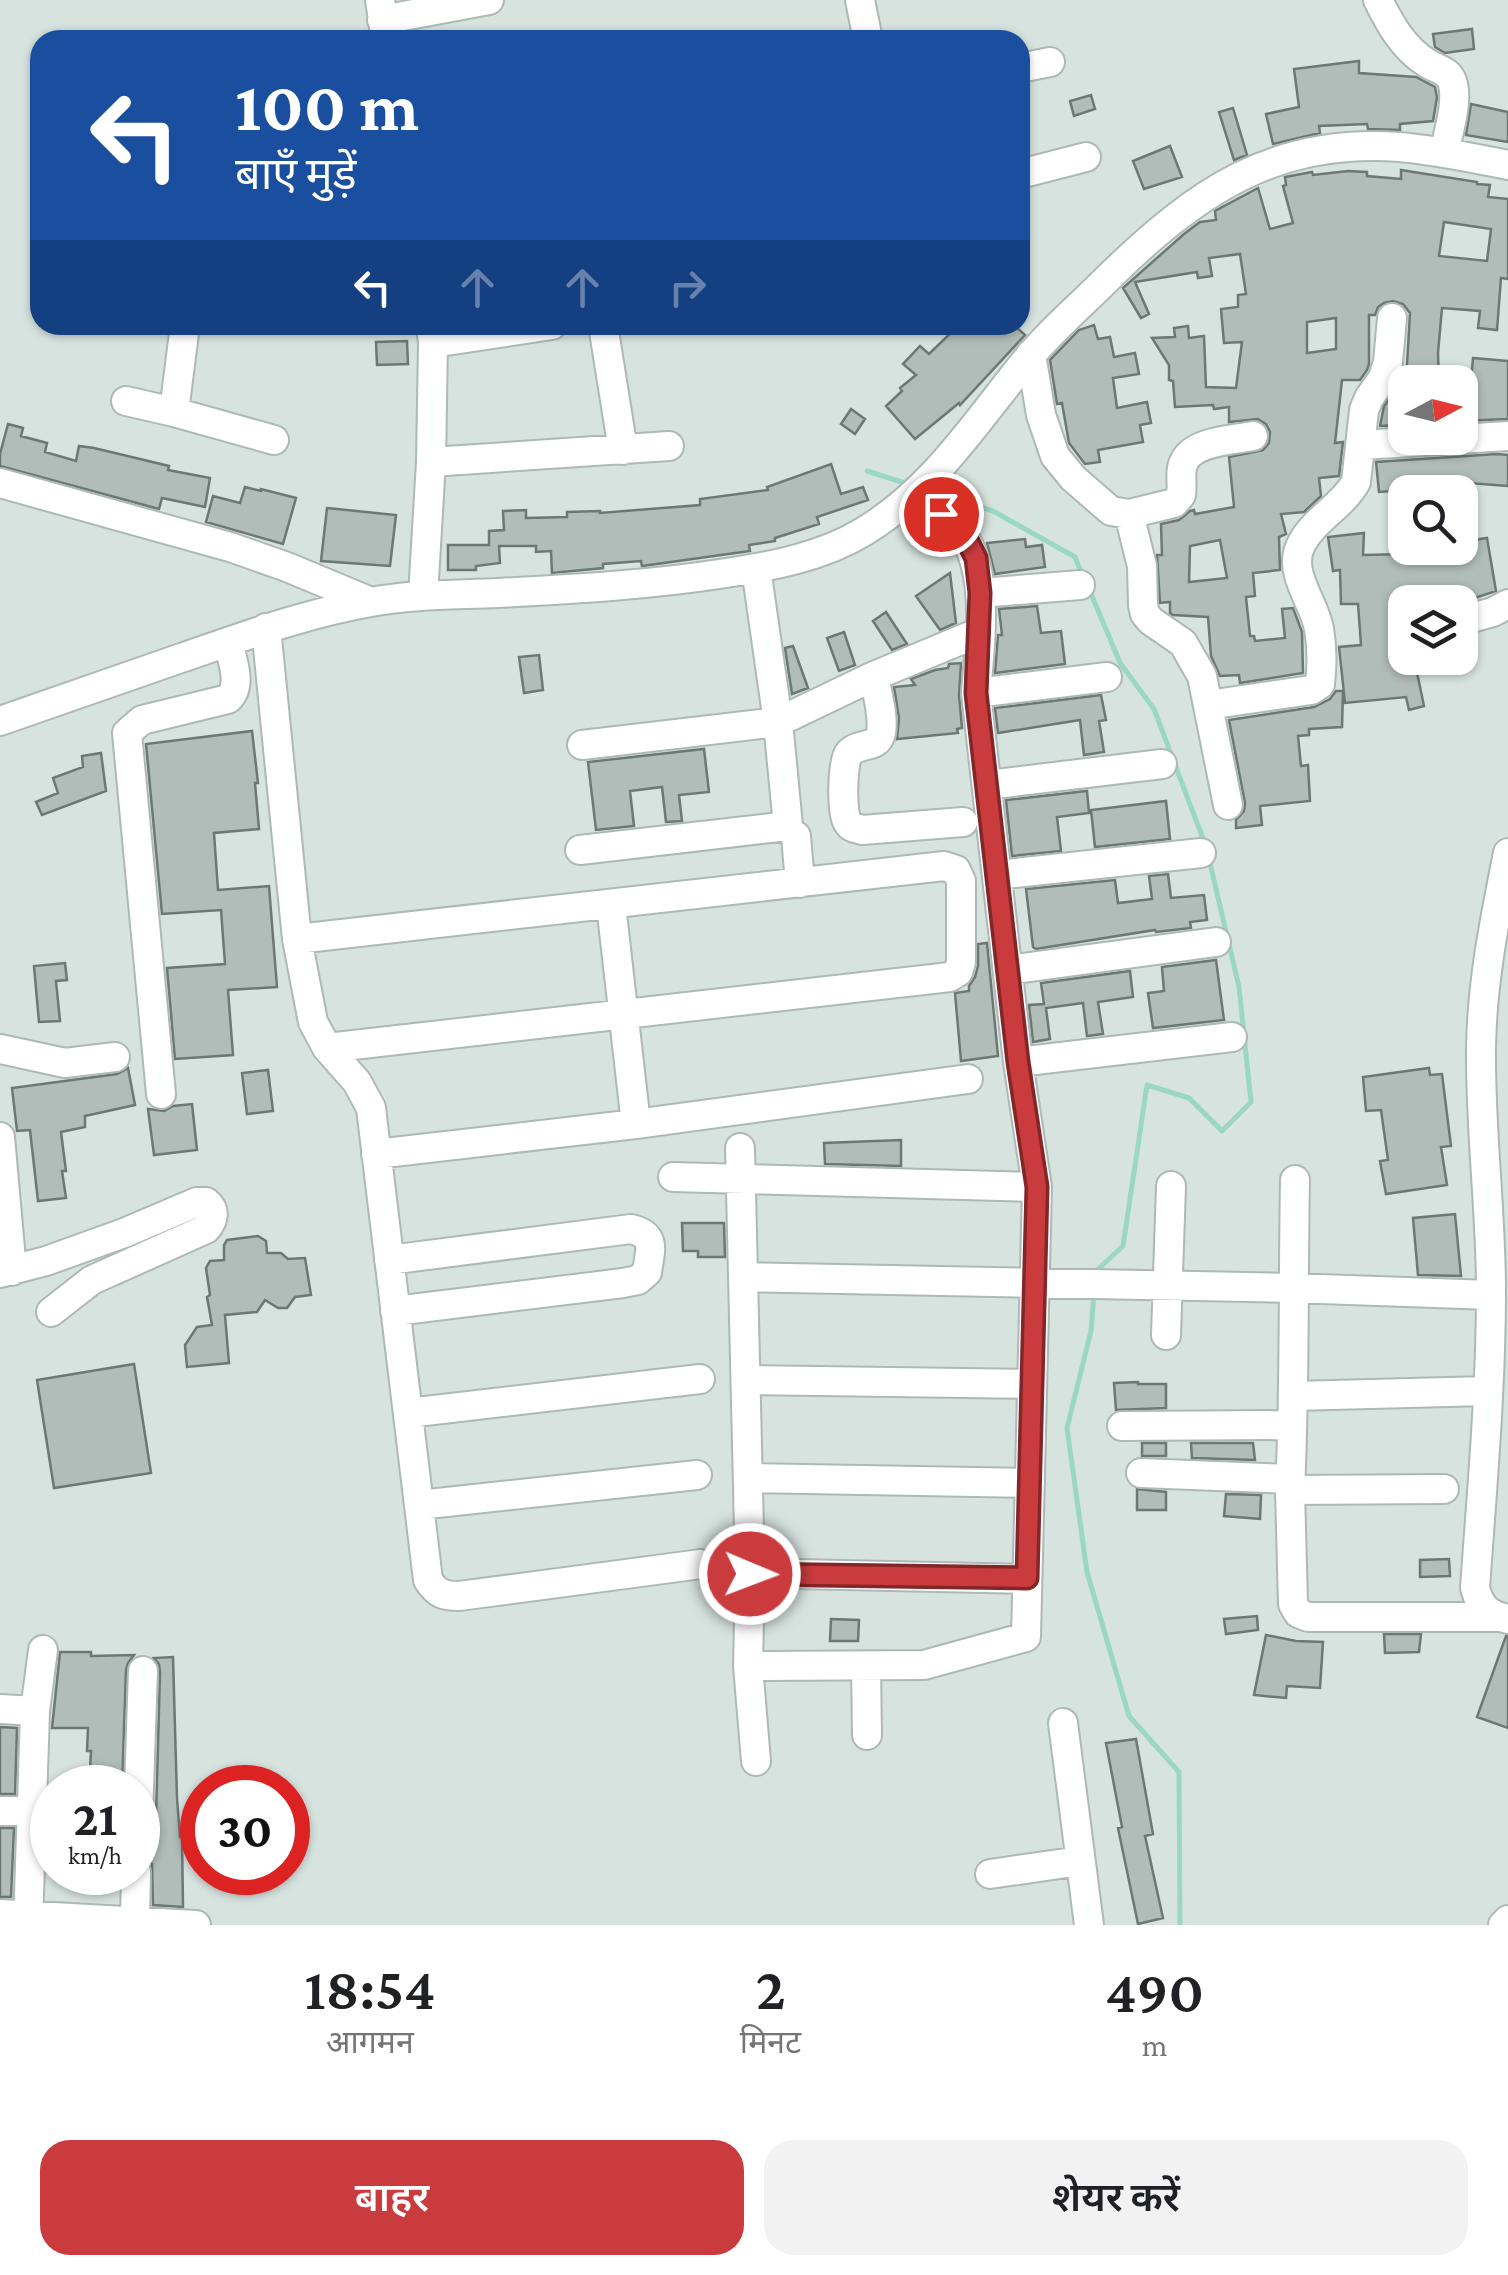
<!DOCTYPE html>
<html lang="hi">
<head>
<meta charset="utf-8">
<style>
	body { margin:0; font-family:"Crimson Pro","Noto Sans Devanagari",serif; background:#f2f2f2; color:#202124; height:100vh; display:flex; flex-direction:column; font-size:38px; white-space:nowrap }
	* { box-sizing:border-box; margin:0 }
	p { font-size:32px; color:#757577 }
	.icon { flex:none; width:55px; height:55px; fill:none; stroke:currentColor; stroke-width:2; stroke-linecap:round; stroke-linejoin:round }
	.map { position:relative; height:1925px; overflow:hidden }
	.drawer { display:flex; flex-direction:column; background:#fff; flex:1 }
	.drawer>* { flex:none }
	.top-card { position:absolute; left:30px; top:30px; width:1000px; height:305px; border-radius:30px; box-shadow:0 2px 8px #0004; background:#1a4fa0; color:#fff; overflow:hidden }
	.needle { width:65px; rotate:83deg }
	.buttons { position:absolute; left:1388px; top:365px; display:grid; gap:20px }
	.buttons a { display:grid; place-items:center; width:90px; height:90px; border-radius:20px; background:#fff; box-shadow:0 2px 8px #0004; font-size:50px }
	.speed { position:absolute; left:30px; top:1765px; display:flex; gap:20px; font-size:50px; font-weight:700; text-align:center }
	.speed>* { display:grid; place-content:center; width:130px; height:130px; border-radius:50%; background:#fff; box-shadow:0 2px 8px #0004; line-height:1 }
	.speed small { font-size:25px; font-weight:400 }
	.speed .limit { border:15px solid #d22; background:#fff; color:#111 }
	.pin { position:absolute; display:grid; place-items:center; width:85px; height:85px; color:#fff; margin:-42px; border:5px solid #fff; border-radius:50%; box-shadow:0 2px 10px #0007 }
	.me { position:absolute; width:110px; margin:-55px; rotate:91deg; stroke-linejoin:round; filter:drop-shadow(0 0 8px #0008) }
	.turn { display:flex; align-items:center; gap:35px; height:210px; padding:0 40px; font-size:45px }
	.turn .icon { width:130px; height:130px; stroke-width:2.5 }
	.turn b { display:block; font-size:70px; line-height:85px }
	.lanes { display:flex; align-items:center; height:95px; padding:0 40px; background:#0003; justify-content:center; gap:50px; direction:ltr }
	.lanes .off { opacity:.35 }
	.eta { display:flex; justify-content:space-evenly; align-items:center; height:170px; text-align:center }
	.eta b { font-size:60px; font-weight:600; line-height:70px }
	.button { display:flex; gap:20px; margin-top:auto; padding:20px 40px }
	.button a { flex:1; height:115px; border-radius:30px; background:#ca3b3e; color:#fff; font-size:40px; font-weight:600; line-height:115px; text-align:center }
	.button a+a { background:#f2f2f2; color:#202124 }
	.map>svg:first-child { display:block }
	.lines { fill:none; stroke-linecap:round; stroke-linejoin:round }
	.stream { stroke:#9ad8c5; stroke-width:5 }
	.building { fill:#b1bdb9; stroke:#6d7875; stroke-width:2.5; fill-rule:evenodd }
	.minor-casing { stroke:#adb9b5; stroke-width:32 }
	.minor { stroke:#fff; stroke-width:28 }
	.route-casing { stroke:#832628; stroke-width:25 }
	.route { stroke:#ca3b3e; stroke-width:18 }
</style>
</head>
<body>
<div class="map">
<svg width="1508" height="1925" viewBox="0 0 1508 1925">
	<rect width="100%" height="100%" fill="#d7e3df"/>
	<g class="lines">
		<path class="stream" d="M867,471L908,484
			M932,492L993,511L1075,557L1083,577
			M1090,591L1120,663L1154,709L1205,844
			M1095,1277V1272L1123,1246L1147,1085L1189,1098L1222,1131L1251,1102L1239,987L1209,859
			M1094,1293L1091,1331L1067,1428L1087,1572L1129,1716L1179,1772L1180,1925"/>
	</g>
	<path class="building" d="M1472,29L1474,49L1445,53L1435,47L1433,34Z
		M1359,61V73L1416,77L1435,87L1437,97L1433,121L1400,124V130L1368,129L1367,124L1319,126L1320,133L1273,144L1266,114L1299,107L1294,69Z
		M1091,95L1095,109L1074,116L1070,101Z
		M1471,104L1508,112V142L1466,135Z
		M1233,108L1247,155L1234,160L1219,112Z
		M1170,146L1182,177L1144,189L1133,161Z
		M1401,170L1477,182V184L1490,185L1488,197L1508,199V279L1501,278L1497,330L1478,328L1480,311L1442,308L1438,353L1439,382H1406L1410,313L1403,304L1393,301L1384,303L1378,307L1375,315H1369V364L1367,370L1360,380H1342L1335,443L1343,442L1339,476L1319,478L1321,496L1304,512L1281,514L1286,534L1279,537L1280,570L1253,573L1255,596L1246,597L1250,636H1254L1255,641L1285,638L1282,609L1293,608L1302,632L1303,673L1240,683L1239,675L1220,676L1211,656L1208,617L1173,615L1170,613V602L1160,603L1157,555H1162L1161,524L1179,520L1190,511L1194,510L1195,514L1234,507L1229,457L1263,450L1269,443L1270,432L1266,424L1258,419L1229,422V407L1214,409L1213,405L1175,407L1173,381L1169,380V365L1152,338L1175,337L1174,328L1188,326L1189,338L1204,336L1206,387L1236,388L1242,342L1224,343L1221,309L1238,307V295L1246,294L1240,254L1209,258L1212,276L1198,278L1197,272L1135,282L1149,314L1141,318L1123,288L1184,234L1200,222L1216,220L1215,211L1258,188L1270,229L1293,223L1283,186L1286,185L1285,177L1312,172L1313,175L1348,171L1367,172V176L1401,179ZM1444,222L1491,229L1487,261L1439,256ZM1336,318V349L1307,353V322ZM1220,540L1227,578L1189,582L1190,546Z
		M959,325H1014L1025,335L960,405L959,403L915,439L886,406L902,391L900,388L916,375L903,364L920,346L929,354Z
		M1094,325L1098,339L1110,337L1114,357L1135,353L1139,374L1113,378L1117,408L1147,402L1151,423L1140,425L1143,442L1098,450L1100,462L1085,464L1069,443L1062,403L1057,404L1050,360L1079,330Z
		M407,341L408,364L377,365L376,342Z
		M1473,358L1508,361V419L1460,421V403H1469Z
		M1394,392L1405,393V425L1380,426L1384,406Z
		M851,409L865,419L855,434L841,424Z
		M8,424L23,428L21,436L47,443L45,452L76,461L79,446L94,448L169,466L168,470L210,478L205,507L162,498L159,509L0,466V454Z
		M1497,454L1508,455V486L1469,483V492H1408L1407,490L1379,492L1376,462Z
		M831,464L841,494L863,487L868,500L817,517L819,524L775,538V541L749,545L750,551L642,566L641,561L603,564V568L552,573L551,551L536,552V546H499L500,563L476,566V570H448V545H489V531L504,530L503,511L526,510V518L567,517V512L600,511V513L700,505V499L768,490L767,487Z
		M245,487L261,491V489L296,498L283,544L206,522L213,496L240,503Z
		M327,508L396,515L390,566L321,561Z
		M1364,533L1363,555L1406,554V552L1429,548H1460V542L1487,538L1496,591L1460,603L1405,602V658H1414L1424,706L1409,710L1406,697L1345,703L1339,647L1361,645L1358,604H1341L1340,570L1333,571L1328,537Z
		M1025,539L1026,547L1042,545L1045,567L995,574L987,543Z
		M950,573L956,623L940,630L916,596Z
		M1037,606L1041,633L1061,631L1065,664L995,673L998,635H1002L999,609Z
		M886,612L907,644L892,650L873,621Z
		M844,632L855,665L839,671L827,638Z
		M793,646L808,688L792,694L785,648Z
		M539,655L543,690L524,693L519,657Z
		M961,663L959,695L962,728L957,729L958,733L897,739L899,718L894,687L915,685L911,679L935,670L948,668L949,664Z
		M1336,691H1343L1342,727L1309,729V735L1298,736L1301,766L1308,765L1310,801L1260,806L1262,825L1236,828V820L1244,811L1245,803L1229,720L1314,707L1330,699Z
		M1101,695L1106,720L1099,721L1104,752L1084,755L1080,720L998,733L995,708Z
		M252,731L258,783H255L259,829L214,833L218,890L269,886L277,987L228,990L233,1055L175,1059L167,968L225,964L221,910L162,914L146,744Z
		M704,749L709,792L679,795L682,821L666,822L662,787L630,791L634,826L596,830L588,762Z
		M101,753L106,791L42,815L36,802L58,793L53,778L83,767L82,756Z
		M1087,791L1089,813L1057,817L1061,851L1012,856L1006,800Z
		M1166,801L1170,839L1095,847L1091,810Z
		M1168,874L1171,898L1204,895L1207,920L1190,922L1191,928L1156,932L1155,930L1036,949L1033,947L1026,889L1115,880L1118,903L1152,899L1149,876Z
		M987,943L998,1056L961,1061L955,993L969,991V986L975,977L978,966V944Z
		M1216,960L1224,1020L1153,1028L1148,993L1164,991L1162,967Z
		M65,963L67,980L56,981L60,1021L39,1022L34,966Z
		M1130,971L1133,997L1098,1002L1103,1034L1087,1036L1083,1003L1046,1008L1050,1039L1033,1042L1029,1005L1044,1004L1041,983Z
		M128,1068L135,1105L85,1116V1127L61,1132L66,1171H62L66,1198L38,1201L30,1130L17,1131L12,1088L117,1074Z
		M1429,1068L1430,1075L1442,1074L1451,1146L1441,1147L1447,1185L1386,1194L1380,1161L1388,1160L1381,1110L1366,1111L1363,1077Z
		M268,1070L273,1111L247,1114L242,1073Z
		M192,1104L197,1150L154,1155L148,1109L164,1111L173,1106Z
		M901,1140V1166L825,1164L824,1143Z
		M1455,1214L1461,1276L1418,1275L1413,1218Z
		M682,1223H724L725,1257H698V1251H683Z
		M258,1236L266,1241L267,1253H281L288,1259L305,1258L311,1295L295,1297L287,1308H278L265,1300L257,1312L225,1315L229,1363L187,1367L185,1345L197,1327L212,1325L207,1297L210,1295L206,1268L210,1261L224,1260V1245L227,1240Z
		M134,1364L151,1473L54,1488L37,1380Z
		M1138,1382V1384H1166V1408L1116,1410L1114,1383Z
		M1142,1443H1166V1456H1142Z
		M1191,1443H1253L1255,1460L1192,1458Z
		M1137,1489L1166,1492V1510H1137Z
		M1226,1494L1261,1495L1260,1519L1224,1516Z
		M1449,1559L1450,1576L1420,1577V1560Z
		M1257,1616L1258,1630L1226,1634L1224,1619Z
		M831,1619L859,1620L858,1641H830Z
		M1384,1634H1421L1419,1652L1385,1653Z
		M1266,1635L1296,1641L1323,1642L1320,1688L1287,1686L1286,1698L1254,1695Z
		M1506,1636H1508V1728L1477,1717Z
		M60,1652H91V1656L134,1655L128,1663L126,1670L122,1788H89L91,1751H87L88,1728H52Z
		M173,1657L177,1798L180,1837H182L183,1907L153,1905L152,1864L146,1858L138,1855V1838H143V1833L152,1827L156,1818L160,1672L159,1664L154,1658Z
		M0,1727L17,1728L15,1794H0Z
		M1136,1739L1153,1834L1145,1836L1163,1918L1138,1924L1118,1828L1122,1827L1106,1743Z
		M0,1828H14L11,1897H0Z"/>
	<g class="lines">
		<defs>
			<path id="minor" d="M380,0L386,40
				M860,0L868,40
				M1378,0C1390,24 1403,48 1427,63C1436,69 1448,70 1452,81C1459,99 1448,134 1444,153
				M382,20L489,0
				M1020,68L1050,62
				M1020,174L1086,157
				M603,325L623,450
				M433,343L552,325
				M1031,354L1041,415L1055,456L1073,478L1111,511L1129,514L1174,503L1181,495C1183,485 1179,471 1184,462C1193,441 1233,440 1253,436
				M126,401L174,412L274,440
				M174,412L185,325
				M1361,445L1508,436
				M431,462L669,446
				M0,483L230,547L287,567L371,602
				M904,504C916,507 932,509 942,515C995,546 980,641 976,693L1018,1062L1232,1037
				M1129,514L1142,566L1143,605L1145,614L1151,621L1183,643L1202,676L1228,805
				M980,593L1080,585
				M423,596L431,462L433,343L431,325
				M1460,621L1493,612L1508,604
				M266,628L297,939L313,1022L327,1048L357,1082L371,1108L428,1580C437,1594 444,1596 459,1596L701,1564
				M874,676C877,693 884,716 881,733C878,749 859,742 849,753C842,761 841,815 848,823C851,828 856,828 862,830L963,822
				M976,693L1107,677
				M1208,705L1311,690L1320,684C1322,667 1322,646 1319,629C1315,604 1288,573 1300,547C1311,521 1342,507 1356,482L1364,410L1369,398L1383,378L1388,362L1392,318
				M0,721C61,700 123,678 184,657C245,636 307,613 371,602C413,594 456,595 498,593C574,589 650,585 726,573C772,566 822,557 863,532C930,492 972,428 1020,368C1046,335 1079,307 1109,277C1195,193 1273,138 1399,147C1436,150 1472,158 1508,165
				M582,745L778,722L756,568
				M987,785L1162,764
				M796,836L800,883
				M580,850L788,826L778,722L874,676L980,632
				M1508,853C1495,918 1482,981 1481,1048C1480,1129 1491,1210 1491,1291C1491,1390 1482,1489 1475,1588C1480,1607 1488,1615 1508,1619
				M997,875L1201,853
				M611,905L636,1124
				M297,939L944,866L956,870L961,881V962L958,972L950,977L327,1048
				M1008,970L1216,942
				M0,1049L65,1063L115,1057
				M161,1094L127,733L142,720L228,699C243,685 232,660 228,642
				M0,1137L12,1271
				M740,1148L750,1573L748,1666L756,1761
				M376,1154L636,1124L968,1079
				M673,1177L1037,1187
				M1295,1180C1293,1284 1295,1387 1290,1490L1444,1489
				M389,1260L631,1229C657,1235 650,1250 647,1272L638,1280L623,1283L395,1311
				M0,1273L46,1261L124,1233L197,1202H206C216,1210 214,1220 206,1229L92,1280L51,1312
				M743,1277L1292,1288L1491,1295
				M1166,1335L1171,1186
				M746,1380L1032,1384
				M1293,1396L1487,1391
				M408,1413L700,1379
				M1122,1426L1292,1425
				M1141,1473L1291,1479
				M748,1478L1030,1483
				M1290,1490L1293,1604L1298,1613L1308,1617H1497
				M419,1505L697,1475
				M750,1573L1027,1579
				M748,1666L924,1665L1026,1637L1037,1187L1018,1062
				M866,1666L867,1735
				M0,1709L35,1711
				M1063,1723L1089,1925
				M0,1811H32
				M138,1817L143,1671
				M990,1874L1080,1861
				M0,1914L196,1925
				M135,1920L136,1872
				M28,1925L35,1711L43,1650
				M1503,1925L1508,1920"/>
		</defs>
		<use href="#minor" class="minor-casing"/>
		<use href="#minor" class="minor"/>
	</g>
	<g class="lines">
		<defs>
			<path id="route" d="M750,1574L1027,1578L1037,1187L1018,1062L976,693L980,593L976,558L963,532L941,514"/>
		</defs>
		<use href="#route" class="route-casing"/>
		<use href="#route" class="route"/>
	</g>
</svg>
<div class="buttons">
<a><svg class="needle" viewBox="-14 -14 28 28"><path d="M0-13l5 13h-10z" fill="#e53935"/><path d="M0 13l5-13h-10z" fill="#757577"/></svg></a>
<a><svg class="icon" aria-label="search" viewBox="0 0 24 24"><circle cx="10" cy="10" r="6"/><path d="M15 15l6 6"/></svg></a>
<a><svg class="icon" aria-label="layers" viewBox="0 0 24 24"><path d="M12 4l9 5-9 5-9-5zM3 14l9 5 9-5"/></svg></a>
</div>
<div class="speed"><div>21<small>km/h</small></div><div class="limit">30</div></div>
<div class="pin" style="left:941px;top:514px;background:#d93025"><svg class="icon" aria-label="arrive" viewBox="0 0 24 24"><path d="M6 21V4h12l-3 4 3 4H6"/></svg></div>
<svg class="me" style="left:750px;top:1574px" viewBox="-20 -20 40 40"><circle r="17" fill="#ca3b3e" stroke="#fff" stroke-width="3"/><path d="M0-11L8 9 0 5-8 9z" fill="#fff"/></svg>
<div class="top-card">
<div class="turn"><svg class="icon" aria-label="left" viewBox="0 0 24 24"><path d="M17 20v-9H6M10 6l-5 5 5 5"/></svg><div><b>100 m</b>बाएँ मुड़ें</div></div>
<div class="lanes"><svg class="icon" aria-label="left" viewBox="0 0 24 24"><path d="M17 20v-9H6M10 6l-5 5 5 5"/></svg><svg class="icon off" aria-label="ahead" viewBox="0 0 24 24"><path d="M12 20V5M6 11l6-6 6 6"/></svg><svg class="icon off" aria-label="ahead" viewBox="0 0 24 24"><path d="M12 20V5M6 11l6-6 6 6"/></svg><svg class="icon off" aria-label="right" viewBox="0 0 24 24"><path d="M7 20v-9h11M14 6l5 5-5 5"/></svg></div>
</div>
</div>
<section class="drawer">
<div class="eta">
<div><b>18:54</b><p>आगमन</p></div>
<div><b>2</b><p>मिनट</p></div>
<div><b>490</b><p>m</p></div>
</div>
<div class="button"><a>बाहर</a><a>शेयर करें</a></div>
</section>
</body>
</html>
